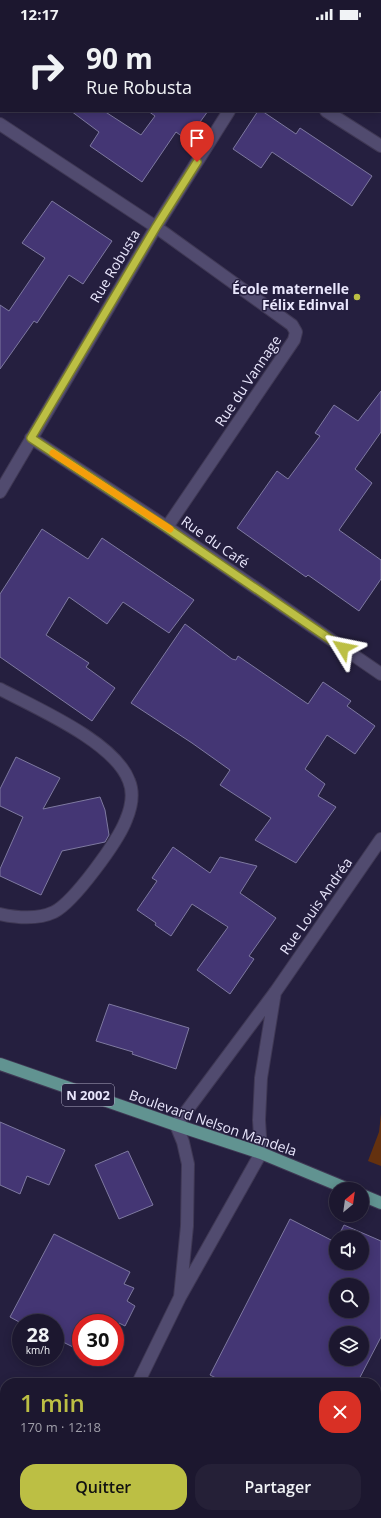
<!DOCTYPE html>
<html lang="fr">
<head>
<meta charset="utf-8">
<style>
	body { margin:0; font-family:"Open Sans",sans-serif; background:#252037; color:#f1f3f6; height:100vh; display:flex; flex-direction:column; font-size:15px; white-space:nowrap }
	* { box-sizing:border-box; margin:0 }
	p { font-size:13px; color:#a09faa }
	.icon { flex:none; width:22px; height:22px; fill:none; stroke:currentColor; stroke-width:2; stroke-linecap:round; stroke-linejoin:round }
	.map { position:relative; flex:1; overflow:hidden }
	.side { position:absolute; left:0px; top:1350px; width:381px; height:140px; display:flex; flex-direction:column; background:#1c172f; border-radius:16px 16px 0 0; box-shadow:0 2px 10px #0003,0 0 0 1px #3a364b }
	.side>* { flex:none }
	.guide { position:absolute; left:0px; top:0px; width:381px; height:84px; box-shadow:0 2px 10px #0003,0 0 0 1px #3a364b; background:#1c172f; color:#f1f3f6; overflow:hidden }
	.needle { width:26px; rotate:29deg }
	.controls { position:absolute; left:329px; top:1154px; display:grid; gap:8px }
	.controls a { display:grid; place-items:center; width:40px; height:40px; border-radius:50%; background:#1c172f; box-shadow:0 2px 10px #0003,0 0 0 1px #3a364b; font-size:20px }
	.speed { position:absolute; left:12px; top:1286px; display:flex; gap:8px; font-size:20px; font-weight:700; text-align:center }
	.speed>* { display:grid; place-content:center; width:52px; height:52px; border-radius:50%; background:#1c172f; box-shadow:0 2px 10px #0003,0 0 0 1px #3a364b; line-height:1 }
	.speed small { font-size:10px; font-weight:400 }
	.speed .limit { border:6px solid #d22; background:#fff; color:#111 }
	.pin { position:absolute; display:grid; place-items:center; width:34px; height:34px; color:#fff; margin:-41px -17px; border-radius:50% 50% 50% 0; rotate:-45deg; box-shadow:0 0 4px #0007 }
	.pin .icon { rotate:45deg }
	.me { position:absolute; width:44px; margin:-22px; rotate:305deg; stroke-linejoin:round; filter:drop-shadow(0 0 3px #0008) }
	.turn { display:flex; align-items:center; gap:14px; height:84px; padding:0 20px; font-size:18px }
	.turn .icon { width:52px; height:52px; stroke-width:2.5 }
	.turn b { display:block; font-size:28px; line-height:34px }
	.round { display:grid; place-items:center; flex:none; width:42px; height:42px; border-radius:16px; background:#252037 }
	.headline { display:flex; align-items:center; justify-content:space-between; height:68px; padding:0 20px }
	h1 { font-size:24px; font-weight:600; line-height:30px; color:#bcbf44 }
	.action { display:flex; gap:8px; margin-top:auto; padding:8px 20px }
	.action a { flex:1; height:46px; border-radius:16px; background:#bcbf44; color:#111; font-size:16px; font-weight:600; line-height:46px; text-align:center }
	.action a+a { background:#252037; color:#f1f3f6 }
	.status { display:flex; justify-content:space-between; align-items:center; height:28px; padding:0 20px; background:#1c172f; direction:ltr }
	.status svg { height:11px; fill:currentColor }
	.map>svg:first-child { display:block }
	.green { fill:#64310f }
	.building { fill:#443674; stroke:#7e79a0; fill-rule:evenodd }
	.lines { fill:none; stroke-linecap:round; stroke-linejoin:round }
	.minor-casing { stroke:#3f3854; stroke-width:14 }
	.major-casing { stroke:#3f3854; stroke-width:14 }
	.minor { stroke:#514b6f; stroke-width:12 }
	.major { stroke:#619391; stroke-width:12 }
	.route-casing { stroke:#7a7c2c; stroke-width:10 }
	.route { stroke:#bcbf44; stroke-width:7 }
	.slow { stroke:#f59e0b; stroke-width:7 }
	.poi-dot { fill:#bcbf44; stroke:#251f3f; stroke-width:1.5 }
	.labels { text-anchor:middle; stroke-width:3; stroke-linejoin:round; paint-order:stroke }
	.shield { fill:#251f3f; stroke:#aeaac3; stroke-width:1 }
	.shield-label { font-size:13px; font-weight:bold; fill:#e9e6fc }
	.street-label { font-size:14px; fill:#e9e6fc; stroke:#251f3f }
	.poi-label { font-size:14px; font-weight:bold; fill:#e9e6fc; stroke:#251f3f; text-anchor:end }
</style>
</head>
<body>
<div class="status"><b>12:17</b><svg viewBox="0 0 49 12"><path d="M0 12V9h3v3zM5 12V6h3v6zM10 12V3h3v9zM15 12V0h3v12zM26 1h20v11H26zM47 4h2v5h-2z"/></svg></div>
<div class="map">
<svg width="381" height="1490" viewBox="0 0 381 1490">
	<rect width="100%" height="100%" fill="#251f3f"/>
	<path class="green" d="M381,1086V1138L368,1133L379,1104Z"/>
	<path class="building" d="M71,83H104L141,107L155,88L148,83H208L187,112L176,104L142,154L90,118L99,104Z
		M258,83H262L296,106L300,100L372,148L352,178L272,124L261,140L233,121Z
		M52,173L112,213L83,256L69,247L37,295L34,293L0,341V277L9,283L45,230L22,215Z
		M381,363V404L355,441L372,455L339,502L381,532V551L359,583L308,547L306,549L237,500L277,443L288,451L320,408L315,405L334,377L358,393Z
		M42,501L88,531L102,510L194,572L169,605L123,574L107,596L69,569L46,607L89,635L86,639L115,660L92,693L0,629V566Z
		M185,596L232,631L236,632L238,628L308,676L323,654L351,673L347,678L375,698L355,726L327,707L305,741L325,756L318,768L336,779L296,835L255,812L271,790L220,757L230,742L192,715L131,675Z
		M16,729L60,750L43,781L100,769L105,782L109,807L105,814L62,823L41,867L0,848V841L23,789L0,778V761Z
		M173,819L210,845L220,829L257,838L240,865L276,890L249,928L254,931L230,966L197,942L228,899L192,876L171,908L155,897L156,895L137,882L157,853L152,850Z
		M109,976L189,1000L176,1041L132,1026L133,1024L96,1013Z
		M0,1094L65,1122L49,1157L27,1148L20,1166L0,1157Z
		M128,1123L153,1177L119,1191L95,1137Z
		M290,1191L335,1214L336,1212V1235H362V1209H338L344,1197L381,1213V1309L357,1355H226L210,1347ZM336,1257H362V1283H336ZM336,1305H362V1331H336Z
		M54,1206L130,1244L124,1256L134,1260L127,1273L135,1278L125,1298L119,1295L115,1302V1295H81V1323L55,1310V1295H21L10,1289Z"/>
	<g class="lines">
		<defs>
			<path id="minor" d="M162,0L164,1
				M292,1L293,0
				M326,83L381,118
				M0,96L156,199L292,297L296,304L294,312L167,499
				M31,410L167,499L381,646
				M0,464L156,199L229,83
				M0,661C36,680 115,714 129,753C134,765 131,780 126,792C118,813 74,874 54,884C37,892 18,890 0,886
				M180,1269L187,1198L188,1136L183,1114L176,1097L276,963L381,811
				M138,1355L180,1269L261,1125L259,1092L261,1050L275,964
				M376,1395L381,1383
				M337,1485V1490
				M71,1490L74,1485"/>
			<path id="major" d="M0,1036L176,1097L261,1125L348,1161
				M362,1167L381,1175"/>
		</defs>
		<use href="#minor" class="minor-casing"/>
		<use href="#major" class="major-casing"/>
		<use href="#minor" class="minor"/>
		<use href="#major" class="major"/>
	</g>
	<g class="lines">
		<defs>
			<path id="route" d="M197,134L156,199L31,410L167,500L343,620"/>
		</defs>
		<use href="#route" class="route-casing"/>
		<use href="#route" class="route"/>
		<path class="slow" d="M53,425L170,501"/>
	</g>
	<circle class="poi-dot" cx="357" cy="269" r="4"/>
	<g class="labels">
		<rect class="shield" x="62" y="1056" width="52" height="22" rx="3"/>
		<g class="shield-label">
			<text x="88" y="1072">N 2002</text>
		</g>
		<g class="street-label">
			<text transform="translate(115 238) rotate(-59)" y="5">Rue Robusta</text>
			<text transform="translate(248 353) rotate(-56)" y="5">Rue du Vannage</text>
			<text transform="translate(215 514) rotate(35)" y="5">Rue du Café</text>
			<text transform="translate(316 878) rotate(-55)" y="5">Rue Louis Andréa</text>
			<text transform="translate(213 1095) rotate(19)" y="5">Boulevard Nelson Mandela</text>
		</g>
		<g class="poi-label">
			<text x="349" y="266">École maternelle<tspan x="349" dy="16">Félix Edinval</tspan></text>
		</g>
	</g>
</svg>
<div class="controls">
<a><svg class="needle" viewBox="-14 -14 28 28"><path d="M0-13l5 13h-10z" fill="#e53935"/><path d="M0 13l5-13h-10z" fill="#a09faa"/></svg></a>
<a><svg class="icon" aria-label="sound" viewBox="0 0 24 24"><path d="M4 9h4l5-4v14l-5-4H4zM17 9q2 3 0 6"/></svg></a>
<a><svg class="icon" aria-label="search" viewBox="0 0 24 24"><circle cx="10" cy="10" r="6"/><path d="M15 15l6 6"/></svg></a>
<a><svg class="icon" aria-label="layers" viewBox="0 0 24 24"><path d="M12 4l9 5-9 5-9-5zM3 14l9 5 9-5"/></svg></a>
</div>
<div class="speed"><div>28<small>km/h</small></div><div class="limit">30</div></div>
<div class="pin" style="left:197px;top:134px;background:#d93025"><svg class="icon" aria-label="arrive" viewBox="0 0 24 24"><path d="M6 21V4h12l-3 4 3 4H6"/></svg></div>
<svg class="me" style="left:343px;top:620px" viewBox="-20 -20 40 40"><path d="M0-17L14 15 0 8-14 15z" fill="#bcbf44" stroke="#fff" stroke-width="4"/></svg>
<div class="guide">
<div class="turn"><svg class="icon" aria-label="right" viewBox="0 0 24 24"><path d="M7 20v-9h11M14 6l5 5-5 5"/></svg><div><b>90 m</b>Rue Robusta</div></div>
</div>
<section class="side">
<div class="headline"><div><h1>1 min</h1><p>170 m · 12:18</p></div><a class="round" style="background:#d93025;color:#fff"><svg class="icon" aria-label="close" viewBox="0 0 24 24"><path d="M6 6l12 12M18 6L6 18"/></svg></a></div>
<div class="action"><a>Quitter</a><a>Partager</a></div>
</section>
</div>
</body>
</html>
